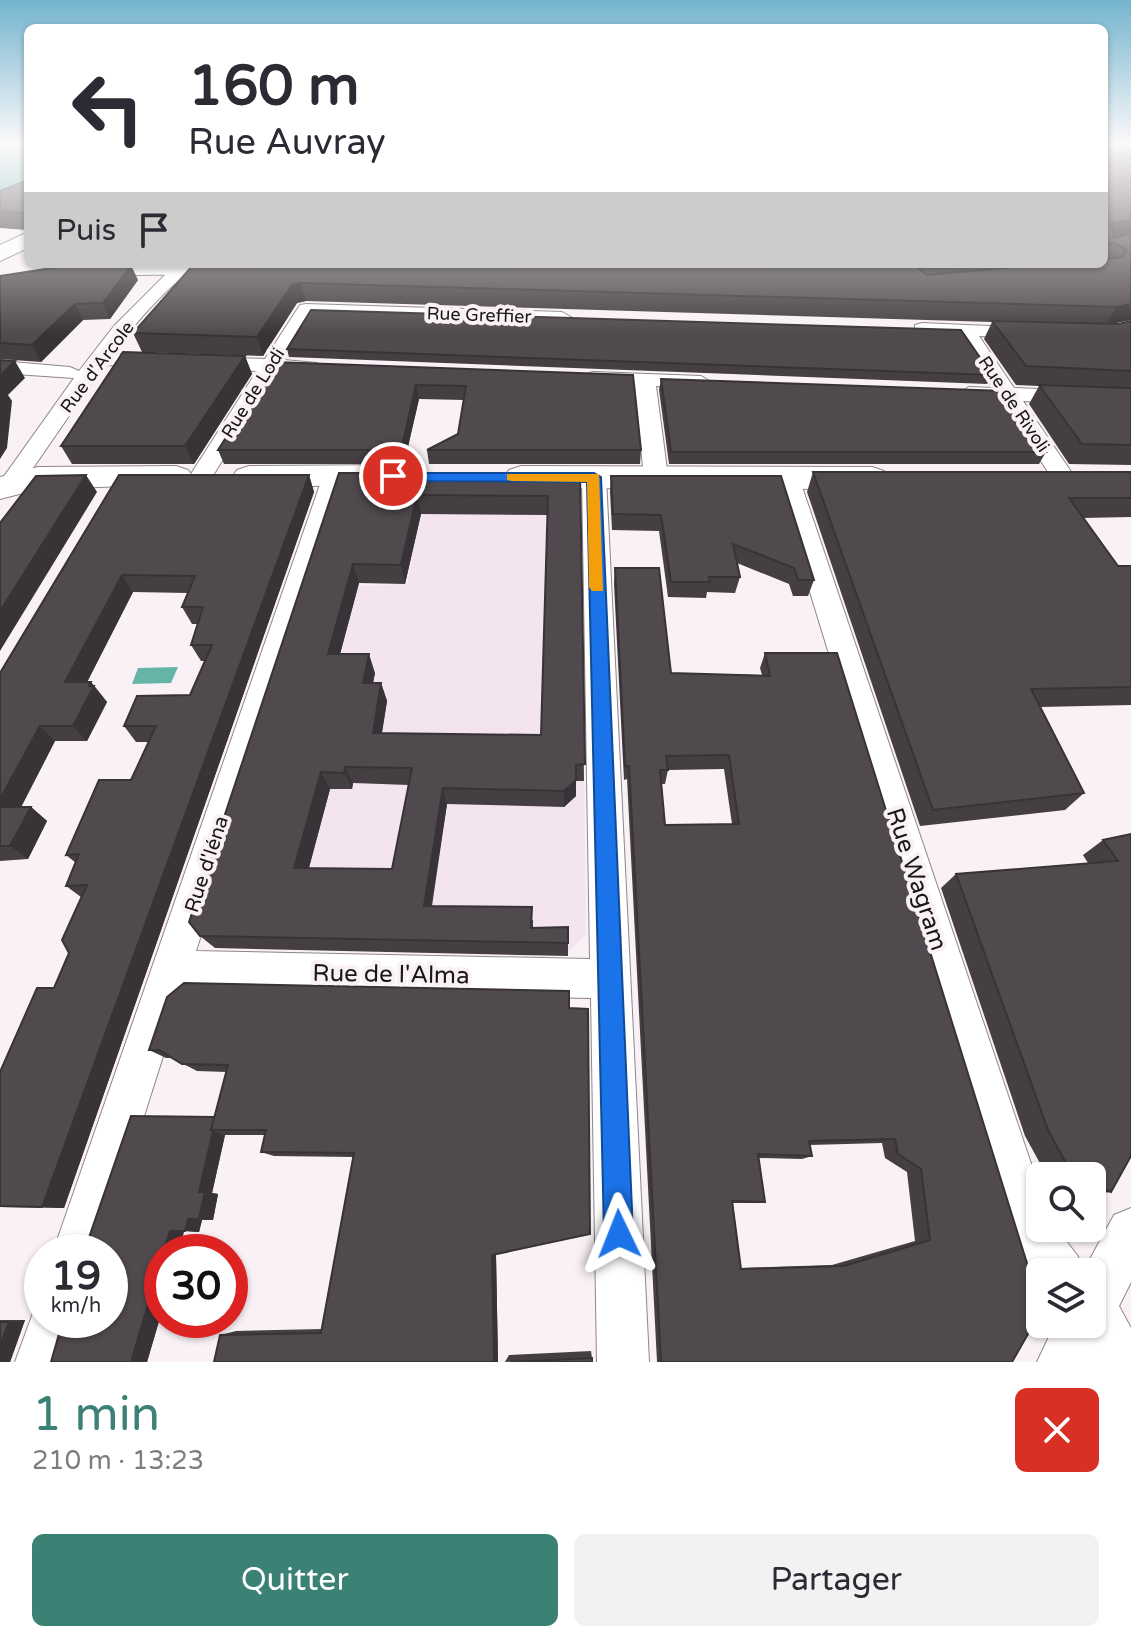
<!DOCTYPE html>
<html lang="fr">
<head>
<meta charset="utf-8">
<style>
	body { margin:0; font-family:"Varela Round",sans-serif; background:#f2f2f3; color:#2b2b33; height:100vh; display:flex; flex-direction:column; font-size:30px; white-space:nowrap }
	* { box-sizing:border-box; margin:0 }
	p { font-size:26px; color:#7c7c81 }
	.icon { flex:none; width:44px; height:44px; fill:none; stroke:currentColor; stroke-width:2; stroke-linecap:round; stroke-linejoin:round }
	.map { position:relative; height:1362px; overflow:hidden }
	.panel { display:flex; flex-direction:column; background:#fff; flex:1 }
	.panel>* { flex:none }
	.hud { position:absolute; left:24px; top:24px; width:1084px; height:244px; border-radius:12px; box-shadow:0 2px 6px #0004; background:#fff; color:#2b2b33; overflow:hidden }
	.buttons { position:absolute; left:1026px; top:1162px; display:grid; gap:16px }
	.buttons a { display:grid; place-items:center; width:80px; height:80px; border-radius:12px; background:#fff; box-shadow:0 2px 6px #0004; font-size:40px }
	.speed { position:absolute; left:24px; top:1234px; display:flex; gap:16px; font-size:40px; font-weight:700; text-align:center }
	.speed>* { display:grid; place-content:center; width:104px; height:104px; border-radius:50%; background:#fff; box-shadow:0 2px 6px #0004; line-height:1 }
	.speed small { font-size:20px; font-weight:400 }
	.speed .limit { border:12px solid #d22; background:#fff; color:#111 }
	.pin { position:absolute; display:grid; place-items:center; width:68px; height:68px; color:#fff; margin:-34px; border:4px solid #fff; border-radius:50%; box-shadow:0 2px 8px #0007 }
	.me { position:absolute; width:88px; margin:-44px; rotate:358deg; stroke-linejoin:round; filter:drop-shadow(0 0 6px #0008) }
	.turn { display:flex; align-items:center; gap:28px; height:168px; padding:0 32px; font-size:36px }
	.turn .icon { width:104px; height:104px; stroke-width:2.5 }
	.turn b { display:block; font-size:56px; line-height:68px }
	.then { display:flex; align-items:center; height:76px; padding:0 32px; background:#0003; gap:16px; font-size:30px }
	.round { display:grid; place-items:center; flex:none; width:84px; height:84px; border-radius:12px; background:#f2f2f3 }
	.overview { display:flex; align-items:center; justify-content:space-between; height:136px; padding:0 32px }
	h1 { font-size:48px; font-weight:600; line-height:60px; color:#3b8176 }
	.action { display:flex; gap:16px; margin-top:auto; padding:16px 32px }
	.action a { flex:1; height:92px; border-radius:12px; background:#3b8176; color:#fff; font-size:32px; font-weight:600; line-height:92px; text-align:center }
	.action a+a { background:#f2f2f3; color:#2b2b33 }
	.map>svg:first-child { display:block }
	.built { fill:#f4e4ee }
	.water { fill:#66b4a8 }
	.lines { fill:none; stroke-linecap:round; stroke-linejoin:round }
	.street-casing { stroke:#8e868b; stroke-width:2 }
	.secondary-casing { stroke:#8e868b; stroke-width:2 }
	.primary-casing { stroke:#8e868b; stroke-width:2 }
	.street { fill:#fff; fill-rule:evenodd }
	.secondary { fill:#fff; fill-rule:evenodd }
	.primary { fill:#fff; fill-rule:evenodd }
	.wall { fill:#453f43; fill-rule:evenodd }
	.shaded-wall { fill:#383337 }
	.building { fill:#50494e; stroke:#383337; stroke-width:2; fill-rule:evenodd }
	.route { fill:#1a73e8; stroke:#114b97; stroke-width:2 }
	.slow { fill:#f59e0b }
	.labels { text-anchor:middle; stroke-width:8; stroke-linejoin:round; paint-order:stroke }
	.far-street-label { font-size:18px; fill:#1a1719; stroke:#f9f1f6 }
	.street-label { font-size:20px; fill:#1a1719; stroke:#f9f1f6 }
	.near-street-label { font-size:24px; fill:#1a1719; stroke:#f9f1f6 }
</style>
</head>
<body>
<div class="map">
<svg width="1131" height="1362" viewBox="0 0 1131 1362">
	<rect width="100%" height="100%" fill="#f9f1f6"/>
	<path class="built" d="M425,490L581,491L586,934L568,952L214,947L358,586L407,584Z"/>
	<path class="water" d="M0,143H28V193L0,206Z
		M178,667L171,683L132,684L138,668Z"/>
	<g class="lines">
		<defs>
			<path id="street" d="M105,264H202C193,274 185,275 173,285C150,306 131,329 112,354L158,355L168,361L158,367L104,365L20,487H4L0,482L74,378L0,373V361L70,367L79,371L114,326L165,275C148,274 94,278 85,270Z
				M306,304L562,312L571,317L562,322L312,315L284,360L317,363L320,367L317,371L277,372L209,482H193L189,477L257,371L210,369L200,363L210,357L265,359L300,305Z
				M922,323L1033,328V336L1026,338L979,336L1014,388L1131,393V405L1023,401L1076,479L1072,484H1056L1001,400L969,399L959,393L969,387L993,388L959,336L915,333V325Z
				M593,372L701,376L711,382L701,388L656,386L668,477L664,482L656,484L644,477L635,386L586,382L583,378L586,374Z
				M335,469L347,476L196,951L590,959L582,477L594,470L602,472L606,477L649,1362H597L591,998L184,990L101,1252H53L323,476Z
				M787,471L799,478L1040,1190V1228H1056L1077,1255L1084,1270L1114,1215L1131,1208V1282L1119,1306L1131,1328V1362H1037L1055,1324H1092V1272H1040V1286L1015,1254L1008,1237L775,478Z
				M42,1300V1320H80L67,1362H15L37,1302Z"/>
			<path id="secondary" d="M400,465L412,469L417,476L412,483L249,488L237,484L232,477L237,470L249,466Z
				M176,466L188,470L193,477L188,484L39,489L0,499V477L38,467Z
				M521,466L872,467L884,471L889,478L884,485L872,489L521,488L509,484L504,477L509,470Z"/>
			<path id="primary" d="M28,232V248L0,261V245Z"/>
		</defs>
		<use href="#street" class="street-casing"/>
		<use href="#secondary" class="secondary-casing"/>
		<use href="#primary" class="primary-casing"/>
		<use href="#street" class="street"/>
		<use href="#secondary" class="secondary"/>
		<use href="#primary" class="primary"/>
	</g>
	<path class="wall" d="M1104,143H1131V320L1110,324H1118L1131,321V465L1069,464L1029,404L1039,386L1016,385L984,339L992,322L306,301L297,303L263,356L142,352L133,333L194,264H1104Z
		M28,180V230L0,228V191Z
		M0,276L138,280L110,319L83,320L41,362L0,359Z
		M287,349L992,375L987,384L289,357Z
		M245,356L252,374L194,464H72L61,446Z
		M274,362L633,375L641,450L640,464H429L427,450L458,434L464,400L419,399L404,464H224L218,450Z
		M661,379L1046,452L1039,464H669L659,390Z
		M813,472H1131V517L1083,518L1118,566H1131V705L1040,707L1084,793L1065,810L920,826L807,492Z
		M339,473H580L584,781H576V796L564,807L447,804L432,906L533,920V928L568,927V956L215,948L200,936ZM421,514L548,515L541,735L382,733L387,701L381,683H373L375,673L340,654L359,583L405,584ZM353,783L409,785L392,869L309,868L330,789H352Z
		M119,475H309L314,492L64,1208L0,1207V1072L54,988L69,953L81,897L66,886L76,863L66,855L131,780L149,742H136L124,726L190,695L205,661H201L191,645L198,624H192L182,607L188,593L133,592L87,682H91L107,702L87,741H55L21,807H31L47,821L28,859L0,861V673Z
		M611,476H781L814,580L808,596H793L789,584L737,563L740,577L735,593L707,592L706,598L668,597L659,531L612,530L610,492Z
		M615,568L671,673L762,675L760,668L765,653L1012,1362H657L627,779L624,780L614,584ZM724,769L732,824L665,825L661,784H665L668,770ZM882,1143L885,1158L907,1172L915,1241L832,1265L741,1268L733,1203H757L765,1202L758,1158L802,1159L812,1156L810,1145Z
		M1131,834L1111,1192L1092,1194V1176H1047L1025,1136L941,888L956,874L1088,863L1083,855L1103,840Z
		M167,997L496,1255L498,1362L220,1335L236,1331L322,1329L353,1157L274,1156L261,1152L265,1135H225L212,1193L218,1194L213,1220H202L199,1232L184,1231L179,1252H162V1311L147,1362H51L214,1117L226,1072L197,1071L172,1058H166L149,1050Z
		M0,1320H25L10,1362H0Z
		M591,1351L592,1358L505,1362L509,1355Z"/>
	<path class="shaded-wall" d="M1131,220V236L1104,240L1111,223Z
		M131,265L138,280L110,319L103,303Z
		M301,283L306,301L297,303L263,356L257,337L292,285Z
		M75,304L83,320L41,362L32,345Z
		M1131,304V320L1106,325L1116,307Z
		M245,356L252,374L194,464L185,446Z
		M15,361L25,378L8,395L12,401L7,448L0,459V376Z
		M416,385L419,399L404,464L401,450Z
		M86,475L97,492L0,651V611Z
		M309,475L314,492L64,1208L42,1207Z
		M417,495L421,514L405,584L401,565Z
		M353,564L359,583L335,673L328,654Z
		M122,575L133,592L79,698L65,682Z
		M369,654L375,673L369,701L363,683Z
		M91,682L107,702L87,741L73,726Z
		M381,683L387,701L379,750L373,733Z
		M40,726L55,741L14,821L0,811V799Z
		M345,767L353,783L352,789L344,773Z
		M321,772L330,789L305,882L294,868Z
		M576,780V796L564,807V791Z
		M443,788L447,804L429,919L424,906Z
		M31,807L47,821L28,859L10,846Z
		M213,1131L225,1135L212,1193L218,1194L213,1220L199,1219V1192Z
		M188,1219L202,1220L199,1232L185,1231Z
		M170,1231H184L179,1252H163Z
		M492,1255H496L498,1362H494Z
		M162,1257V1311L147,1362H131Z
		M25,1320L10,1362H0V1346L9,1322Z"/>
	<path class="building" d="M1104,143H1131V220L1111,223L1114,238L1131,234V304L1116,307L301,283L292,285L257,337L133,333L194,264H913L927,275L1048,264H1104V259L1122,257L1127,250L1115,243L1104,244Z
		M28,180V213L0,212V191Z
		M78,264L131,265L103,303L75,304L32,345L0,343V276Z
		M311,310L961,330L992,375L287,349Z
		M992,321L1118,324L1131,321V371L1026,366Z
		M123,352L245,356L185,446H61Z
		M0,360L15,361L0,376Z
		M274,362L633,375L641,450H427L458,434L466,386L416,385L401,450H218Z
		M661,379L1005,391L1046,452H671Z
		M1039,385L1131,388V445L1082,444Z
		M813,472H1131V498H1069L1118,566H1131V687L1031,689L1084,793L933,810Z
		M339,473H580L585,764L576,765V780L564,791L443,788L424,906L532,907L531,928L568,927V943L200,936L189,922ZM417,495L548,496L541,735L373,733L381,683H363L369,654H328L353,564L401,565ZM345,767L412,768L392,869L294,868L321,772L344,773Z
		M86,475L0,611V523L36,476Z
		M119,475H309L42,1207L0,1206V1072L37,988H54L69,953L62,940L87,885L66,886L79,854L66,855L99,780H131L156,726H124L137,696L190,695L212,645H191L203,607H182L195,576L122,575L65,682H91L89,686H94L73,726H40L0,799V673Z
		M611,476H781L814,580H798L794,568L733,544L740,577H709L710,582H671L661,515L613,514Z
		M615,568H659L671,673L770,676L765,653H837L1040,1305V1313L1012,1362H661L629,766H625ZM729,755L739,824L665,825L660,770H668L666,756ZM895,1139L898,1154L921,1169L930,1240L844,1266L741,1269L732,1201L765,1202L758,1154L812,1156L809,1141Z
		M0,807H31L10,846H0Z
		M1131,834V1156L1111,1192L1092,1185V1176H1073L1048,1130L956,874L1118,861L1103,840Z
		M184,983L569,991V1008L588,1009L590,1234L492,1255L494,1362H214L220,1335L321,1333L354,1153L261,1152L266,1130H211L228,1065L182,1064L159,1050H149L167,997Z
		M131,1116L214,1117L211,1130L213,1131L199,1192H205L199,1219H188L185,1231H170L163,1252H162V1257L131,1362H51L63,1320H110V1252H84Z
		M0,1322H9L0,1346Z
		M592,1358V1362H510Z"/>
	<linearGradient id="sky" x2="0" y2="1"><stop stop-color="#74b4ce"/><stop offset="0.43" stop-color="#fcf9fb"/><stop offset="1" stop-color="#fcf9fb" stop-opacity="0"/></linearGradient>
	<rect width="1131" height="334" fill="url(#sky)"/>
	<path class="route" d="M388,473H594L601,477L633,1234L629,1244L619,1249L609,1244L604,1234L587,482L393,481L386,476Z"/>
	<path class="slow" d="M507,474H599L603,591H592L589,587L587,482L512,481L507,480Z"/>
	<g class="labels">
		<g class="far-street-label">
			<text transform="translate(479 315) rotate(2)" y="6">Rue Greffier</text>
			<text transform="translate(97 367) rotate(-53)" y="6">Rue d'Arcole</text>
			<text transform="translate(253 393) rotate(-58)" y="6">Rue de Lodi</text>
			<text transform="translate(1014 404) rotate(56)" y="6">Rue de Rivoli</text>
		</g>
		<g class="street-label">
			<text transform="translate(206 864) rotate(-72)" y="7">Rue d'Iéna</text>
		</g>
		<g class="near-street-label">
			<text transform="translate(917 879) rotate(72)" y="8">Rue Wagram</text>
			<text transform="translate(391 974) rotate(1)" y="8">Rue de l'Alma</text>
		</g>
	</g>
</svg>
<div class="buttons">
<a><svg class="icon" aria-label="search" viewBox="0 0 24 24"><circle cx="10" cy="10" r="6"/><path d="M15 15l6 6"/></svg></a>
<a><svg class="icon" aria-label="layers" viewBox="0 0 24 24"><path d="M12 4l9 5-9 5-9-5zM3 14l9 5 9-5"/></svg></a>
</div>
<div class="speed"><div>19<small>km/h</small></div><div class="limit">30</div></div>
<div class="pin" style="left:393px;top:476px;background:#d93025"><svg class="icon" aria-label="arrive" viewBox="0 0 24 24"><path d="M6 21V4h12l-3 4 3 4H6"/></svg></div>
<svg class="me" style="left:619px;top:1234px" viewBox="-20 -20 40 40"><path d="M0-17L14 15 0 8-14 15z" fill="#1a73e8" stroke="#fff" stroke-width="4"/></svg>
<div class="hud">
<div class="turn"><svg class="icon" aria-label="left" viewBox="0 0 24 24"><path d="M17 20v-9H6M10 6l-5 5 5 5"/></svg><div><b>160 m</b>Rue Auvray</div></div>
<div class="then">Puis<svg class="icon" aria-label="arrive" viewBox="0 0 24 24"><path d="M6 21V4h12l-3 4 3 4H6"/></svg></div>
</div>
</div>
<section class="panel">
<div class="overview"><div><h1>1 min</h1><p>210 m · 13:23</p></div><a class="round" style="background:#d93025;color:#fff"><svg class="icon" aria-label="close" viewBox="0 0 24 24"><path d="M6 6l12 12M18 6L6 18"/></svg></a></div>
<div class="action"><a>Quitter</a><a>Partager</a></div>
</section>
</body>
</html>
